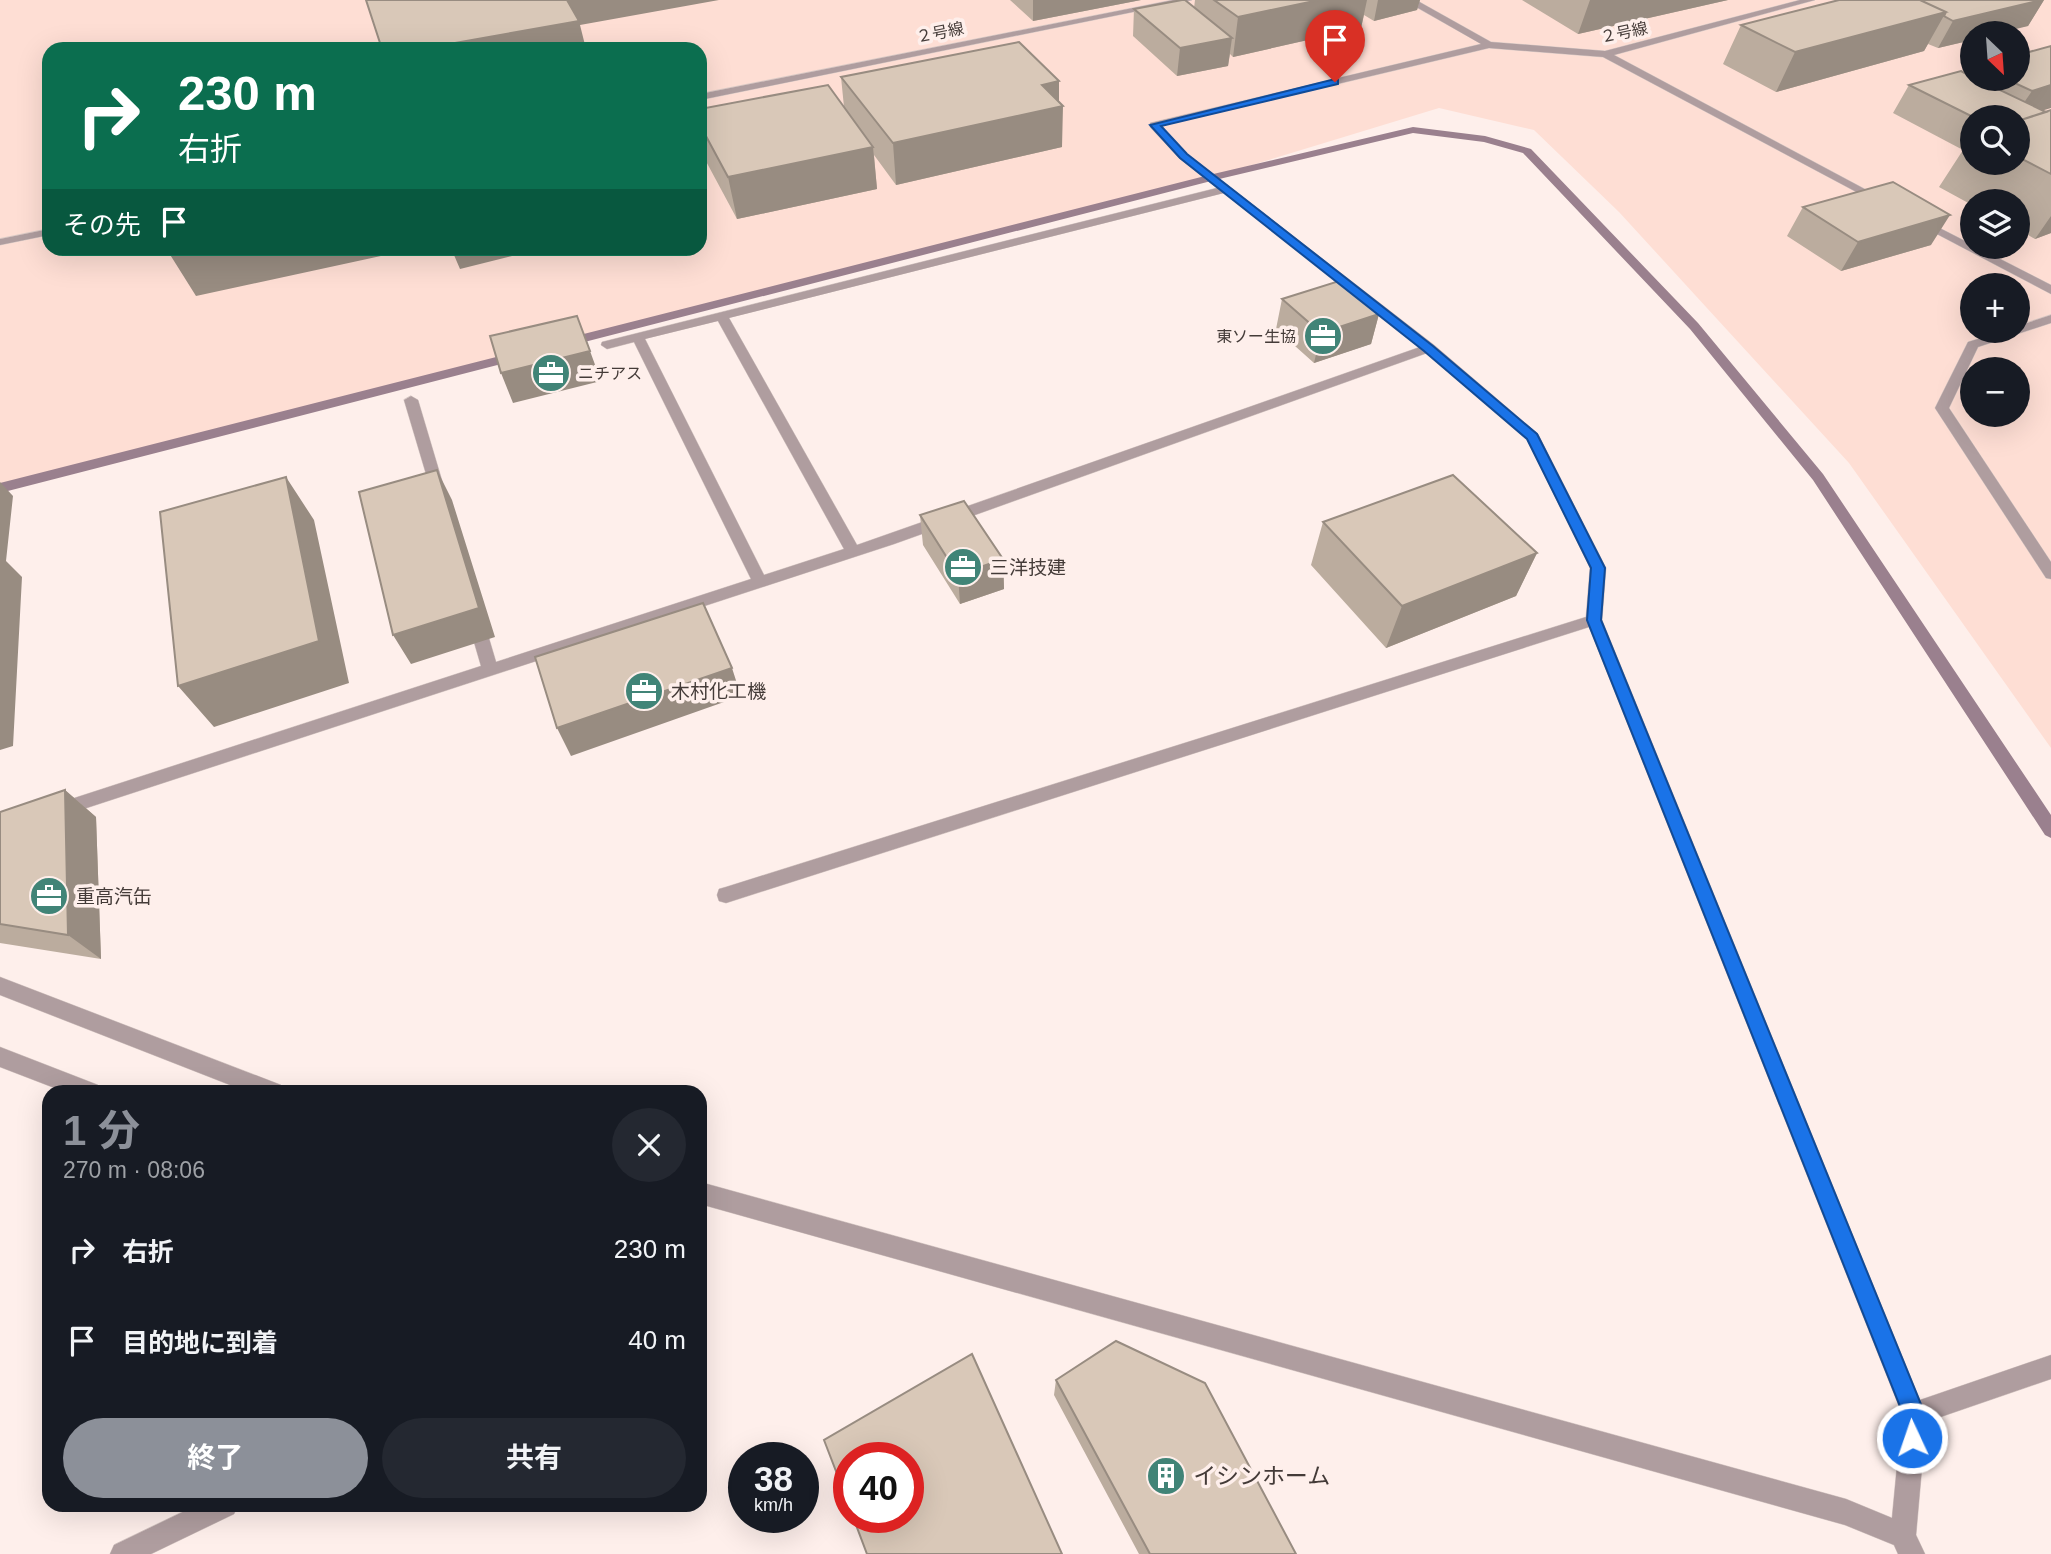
<!DOCTYPE html>
<html lang="ja">
<head>
<meta charset="utf-8">
<style>
	body { margin:0; font-family:Helvetica,"Noto Sans JP",sans-serif; background:#242831; color:#f1f3f6; height:100vh; display:flex; flex-direction:column; font-size:26px; white-space:nowrap }
	* { box-sizing:border-box; margin:0 }
	p { font-size:23px; color:#9ea1a6 }
	.icon { flex:none; width:38px; height:38px; fill:none; stroke:currentColor; stroke-width:2; stroke-linecap:round; stroke-linejoin:round }
	.map { position:relative; flex:1; overflow:hidden }
	.panel { position:absolute; left:42px; top:1085px; width:665px; height:427px; display:flex; flex-direction:column; background:#171b24; border-radius:21px; box-shadow:0 7px 28px #0002 }
	.panel>* { flex:none }
	.top-card { position:absolute; left:42px; top:42px; width:665px; height:214px; border-radius:21px; box-shadow:0 7px 28px #0002; background:#0b6e4f; color:#fff; overflow:hidden }
	.needle { width:46px; rotate:155deg }
	.controls { position:absolute; left:1960px; top:21px; display:grid; gap:14px }
	.controls a { display:grid; place-items:center; width:70px; height:70px; border-radius:50%; background:#171b24; box-shadow:0 7px 28px #0002; font-size:35px }
	.speed { position:absolute; left:728px; top:1442px; display:flex; gap:14px; font-size:35px; font-weight:700; text-align:center }
	.speed>* { display:grid; place-content:center; width:91px; height:91px; border-radius:50%; background:#171b24; box-shadow:0 7px 28px #0002; line-height:1 }
	.speed small { font-size:18px; font-weight:400 }
	.speed .limit { border:10px solid #d22; background:#fff; color:#111 }
	.pin { position:absolute; display:grid; place-items:center; width:60px; height:60px; color:#fff; margin:-72px -30px; border-radius:50% 50% 50% 0; rotate:-45deg; box-shadow:0 0 7px #0007 }
	.pin .icon { rotate:45deg }
	.me { position:absolute; width:77px; margin:-38px; rotate:357deg; stroke-linejoin:round; filter:drop-shadow(0 0 5px #0008) }
	.turn { display:flex; align-items:center; gap:24px; height:147px; padding:0 21px; font-size:32px }
	.turn .icon { width:91px; height:91px; stroke-width:2.5 }
	.turn b { display:block; font-size:49px; line-height:60px }
	.then { display:flex; align-items:center; height:66px; padding:0 21px; background:#0003; gap:14px; font-size:26px }
	.round { display:grid; place-items:center; flex:none; width:74px; height:74px; border-radius:37px; background:#242831 }
	.headline { display:flex; align-items:center; justify-content:space-between; height:119px; padding:0 21px }
	h1 { font-size:42px; font-weight:700; line-height:52px; color:#8c9099 }
	.button { display:flex; gap:14px; margin-top:auto; padding:14px 21px }
	.button a { flex:1; height:80px; border-radius:42px; background:#8c9099; color:#fff; font-size:28px; font-weight:700; line-height:80px; text-align:center }
	.button a+a { background:#242831; color:#f1f3f6 }
	ul { padding:0; list-style:none }
	li { display:flex; align-items:center; gap:21px; height:91px; padding:0 21px }
	li div { flex:1 }
	li b { display:block; font-size:26px }
	li em { font-style:normal }
	.map>svg:first-child { display:block }
	.built { fill:#feded4; fill-rule:evenodd }
	.lines { fill:none; stroke-linecap:round; stroke-linejoin:round }
	.stream { fill:#9a808e; fill-rule:evenodd }
	.minor-casing { stroke:#d9cbc7; stroke-width:1 }
	.minor { fill:#af9d9f; fill-rule:evenodd }
	.wall { fill:#bbac9e; fill-rule:evenodd }
	.shaded-wall { fill:#988c81 }
	.building { fill:#d9c8b8; stroke:#988c81; stroke-width:2 }
	.route { fill:#1a73e8; stroke:#114b97; stroke-width:2 }
	.labels { text-anchor:middle; stroke-width:7; stroke-linejoin:round; paint-order:stroke }
	.far-street-label { font-size:16px; fill:#443b38; stroke:#feefeb }
	.far-poi-label { font-size:16px; fill:#443b38; stroke:#feefeb; text-anchor:end }
	.poi-label { font-size:19px; fill:#443b38; stroke:#feefeb; text-anchor:start }
	.near-poi-label { font-size:23px; fill:#443b38; stroke:#feefeb; text-anchor:start }
</style>
</head>
<body>
<div class="map">
<svg width="2051" height="1554" viewBox="0 0 2051 1554">
	<rect width="100%" height="100%" fill="#feefeb"/>
	<path class="built" d="M0,0H2051V748L1849,463L1619,212L1534,130L1439,108L1213,177L0,488ZM1972,33H2018V79H1972ZM49,49H700V248H49ZM1972,117H2018V163H1972ZM1972,201H2018V247H1972ZM1972,285H2018V331H1972ZM1972,369H2018V415H1972Z"/>
	<g class="lines">
		<path class="stream" d="M1413,127L1485,136L1531,149L1698,323L1823,474L2051,815V838L2045,835L1813,480L1690,329L1523,153L1484,142L1413,133L1215,180L565,347L559,343L560,340L1209,175Z
			M520,351L525,352V358L0,493V483Z"/>
		<defs>
			<path id="minor" d="M1173,0H1192L700,100V94Z
				M1404,0H1416L1491,42L1605,51L1800,0H1815L1614,55L1889,202L1879,204L1603,57L1489,48L1161,126L1187,154L1434,345L1538,434L1606,568L1602,620L1920,1400L2051,1355V1379L1926,1422L1916,1535L1925,1554H1898L1894,1545L1845,1525L700,1204V1182L1846,1499L1892,1518L1902,1414L1589,627L726,903L719,901L717,895L719,889L726,887L1586,617L1590,568L1527,439L1427,353L894,544L59,817L53,815L50,810L53,805L59,803L481,666L467,618L469,614H481L483,618L496,662L751,579L634,342L607,349L601,345L602,342L1217,188L1179,158L1150,127V123L1481,44ZM1224,193L1420,347L857,545L729,318ZM718,321L844,549L764,575L645,339Z
				M1920,218L2051,285V294L1916,223V219Z
				M49,229V235L0,245V239Z
				M2051,315V323L1978,347L1949,408L2051,562V579L2046,578L1935,408L1968,342L2004,331H2018V326Z
				M411,396L418,400L446,494L444,497H434L432,494L404,400Z
				M0,977L281,1085L284,1092H248L0,995Z
				M0,1047L98,1085L101,1092H65L0,1067Z
				M197,1505H238L234,1514L151,1554H110L114,1545Z"/>
		</defs>
		<use href="#minor" class="minor-casing"/>
		<use href="#minor" class="minor"/>
	</g>
	<path class="wall" d="M1010,0H1141L1033,21Z
		M1195,0H1420L1417,10L1374,21L1364,15L1361,28L1233,57L1230,54L1228,66L1177,76L1133,36L1134,9L1194,8Z
		M1522,0H1728L1578,34Z
		M1839,0H2044L2028,26L1972,33V40L1938,48L1928,44L1924,51L1776,92L1723,64L1741,25Z
		M2018,55L2042,110L2046,112L2051,110V233L2035,239L2018,229V201H1972V205L1939,187L1963,150L1893,113L1909,85L1972,79H2018ZM1972,117H2018V163H1972Z
		M841,77L1059,81V102L1062,147L896,185L874,155L877,189L737,219L701,152L700,109L844,107Z
		M1803,207L1931,245L1841,271L1787,236Z
		M1282,299L1379,314L1371,344L1314,363L1276,329Z
		M920,515L1003,559L1004,589L960,604L923,545Z
		M1323,522L1537,553L1516,596L1386,648L1311,565Z
		M65,790L96,817L101,959L0,943V812Z
		M1056,1380L1296,1554H1139L1054,1395Z"/>
	<path class="shaded-wall" d="M561,0H719L580,25L586,49H421Z
		M1033,0H1141L1033,21Z
		M1319,0H1367L1361,28L1233,57L1238,17Z
		M1378,0H1420L1417,10L1374,21Z
		M1590,0H1728L1578,34Z
		M2042,0H2044L2028,26L2000,33H1972V40L1938,48L1953,21Z
		M1946,12L1924,51L1776,92L1795,52Z
		M1232,38L1228,66L1177,76L1180,48Z
		M1059,81V107L1063,106L1062,147L896,185L893,143L1042,85Z
		M2051,85V108L2018,118L2014,117L2032,91Z
		M873,147L877,189L737,219L728,177Z
		M1950,215L1931,245L1841,271L1858,242Z
		M2051,216V233L2035,239Z
		M190,248H403L404,251L196,296L169,253Z
		M451,248H544L460,269Z
		M1379,314L1371,344L1314,363L1321,333Z
		M590,351L601,381L513,403L501,373Z
		M437,470L452,500L495,637L411,664L393,635Z
		M286,477L314,520L349,683L214,727L178,686Z
		M0,482L13,496L6,561L22,577L13,746L0,750Z
		M1537,553L1516,596L1386,648L1402,606Z
		M1003,559L1004,589L960,604L958,575Z
		M732,668L741,696L571,756L557,728Z
		M65,790L96,817L101,959L68,935Z"/>
	<path class="building" d="M366,0H567L579,21L421,49H382Z
		M1182,0H1185L1232,38L1180,48L1134,9Z
		M1214,0H1319L1238,17Z
		M1839,0H1920L1946,12L1795,52L1741,25Z
		M1920,0H2042L1953,21L1944,16L1946,12Z
		M1019,42L1059,81L1042,85L1063,106L893,143L841,77Z
		M2051,46V85L2032,91L2006,79H2018V55Z
		M1961,71L1972,77V79H1977L2046,112L2018,121V117H1973L1909,85Z
		M828,85L873,147L728,177L700,125V109Z
		M2051,110V174L2018,157V121Z
		M1893,182L1950,215L1858,242L1803,207Z
		M169,248H190L169,253Z
		M1339,281L1379,314L1321,333L1282,299Z
		M577,316L590,351L501,373L490,336Z
		M437,470L479,608L393,635L359,492Z
		M1453,475L1537,553L1402,606L1323,522Z
		M286,477L319,641L178,686L160,512Z
		M964,501L1003,559L958,575L920,515Z
		M703,603L732,668L557,728L535,657Z
		M65,790L68,935L0,924V812Z
		M1116,1341L1205,1383L1296,1554H1150L1056,1380Z
		M972,1354L1062,1554H867L853,1517H908V1458H849V1505L824,1440Z"/>
	<path class="route" d="M1335,79L1338,80V84L1161,126L1187,154L1433,346L1537,434L1605,568L1601,620L1925,1414L1920,1446L1912,1450L1904,1446L1901,1438L1903,1414L1587,620L1591,568L1527,439L1424,351L1180,158L1150,125Z"/>
	<defs>
		<symbol id="office-disc" viewBox="-11 -11 22 22"><circle r="9.5" fill="#418477" stroke="#feefeb"/><path d="M-6-3h4V-5.5h4V-3h4V5H-6ZM-1-4.5V-3h2v-1.5ZM-6 0V1H6V0Z" fill="#fff"/></symbol>
		<symbol id="building-disc" viewBox="-11 -11 22 22"><circle r="9.5" fill="#418477" stroke="#feefeb"/><path d="M-4-6H4V6H1V3H-1V6H-4ZM-2.5-4.3h1.7v1.8h-1.7ZM.8-4.3h1.7v1.8H.8ZM-2.5-1h1.7V.8h-1.7ZM.8-1h1.7V.8H.8Z" fill="#fff"/></symbol>
	</defs>
	<g fill-rule="evenodd">
		<use href="#office-disc" x="1301" y="314" width="44" height="44"/>
		<use href="#office-disc" x="529" y="351" width="44" height="44"/>
		<use href="#office-disc" x="941" y="545" width="44" height="44"/>
		<use href="#office-disc" x="622" y="669" width="44" height="44"/>
		<use href="#office-disc" x="27" y="874" width="44" height="44"/>
		<use href="#building-disc" x="1144" y="1454" width="44" height="44"/>
	</g>
	<g class="labels">
		<g class="far-street-label">
			<text transform="translate(940 32) rotate(-11)" y="6">２号線</text>
			<text transform="translate(1624 32) rotate(-12)" y="6">２号線</text>
		</g>
		<g class="far-poi-label">
			<text x="1296" y="342">東ソー生協</text>
			<text x="578" y="379" text-anchor="start">ニチアス</text>
		</g>
		<g class="poi-label">
			<text x="990" y="574">三洋技建</text>
			<text x="671" y="698">木村化工機</text>
			<text x="76" y="903">重高汽缶</text>
		</g>
		<g class="near-poi-label">
			<text x="1193" y="1484">イシンホーム</text>
		</g>
	</g>
</svg>
<div class="controls">
<a><svg class="needle" viewBox="-14 -14 28 28"><path d="M0-13l5 13h-10z" fill="#e53935"/><path d="M0 13l5-13h-10z" fill="#9ea1a6"/></svg></a>
<a><svg class="icon" aria-label="search" viewBox="0 0 24 24"><circle cx="10" cy="10" r="6"/><path d="M15 15l6 6"/></svg></a>
<a><svg class="icon" aria-label="layers" viewBox="0 0 24 24"><path d="M12 4l9 5-9 5-9-5zM3 14l9 5 9-5"/></svg></a>
<a>+</a>
<a>−</a>
</div>
<div class="speed"><div>38<small>km/h</small></div><div class="limit">40</div></div>
<div class="pin" style="left:1335px;top:82px;background:#d93025"><svg class="icon" aria-label="arrive" viewBox="0 0 24 24"><path d="M6 21V4h12l-3 4 3 4H6"/></svg></div>
<svg class="me" style="left:1912px;top:1438px" viewBox="-20 -20 40 40"><circle r="17" fill="#1a73e8" stroke="#fff" stroke-width="3"/><path d="M0-11L8 9 0 5-8 9z" fill="#fff"/></svg>
<div class="top-card">
<div class="turn"><svg class="icon" aria-label="right" viewBox="0 0 24 24"><path d="M7 20v-9h11M14 6l5 5-5 5"/></svg><div><b>230 m</b>右折</div></div>
<div class="then">その先<svg class="icon" aria-label="arrive" viewBox="0 0 24 24"><path d="M6 21V4h12l-3 4 3 4H6"/></svg></div>
</div>
<section class="panel">
<div class="headline"><div><h1>1 分</h1><p>270 m · 08:06</p></div><a class="round"><svg class="icon" aria-label="close" viewBox="0 0 24 24"><path d="M6 6l12 12M18 6L6 18"/></svg></a></div>
<ul>
<li><svg class="icon" aria-label="right" viewBox="0 0 24 24"><path d="M7 20v-9h11M14 6l5 5-5 5"/></svg><div><b>右折</b></div><em>230 m</em></li>
<li><svg class="icon" aria-label="arrive" viewBox="0 0 24 24"><path d="M6 21V4h12l-3 4 3 4H6"/></svg><div><b>目的地に到着</b></div><em>40 m</em></li>
</ul>
<div class="button"><a>終了</a><a>共有</a></div>
</section>
</div>
</body>
</html>
